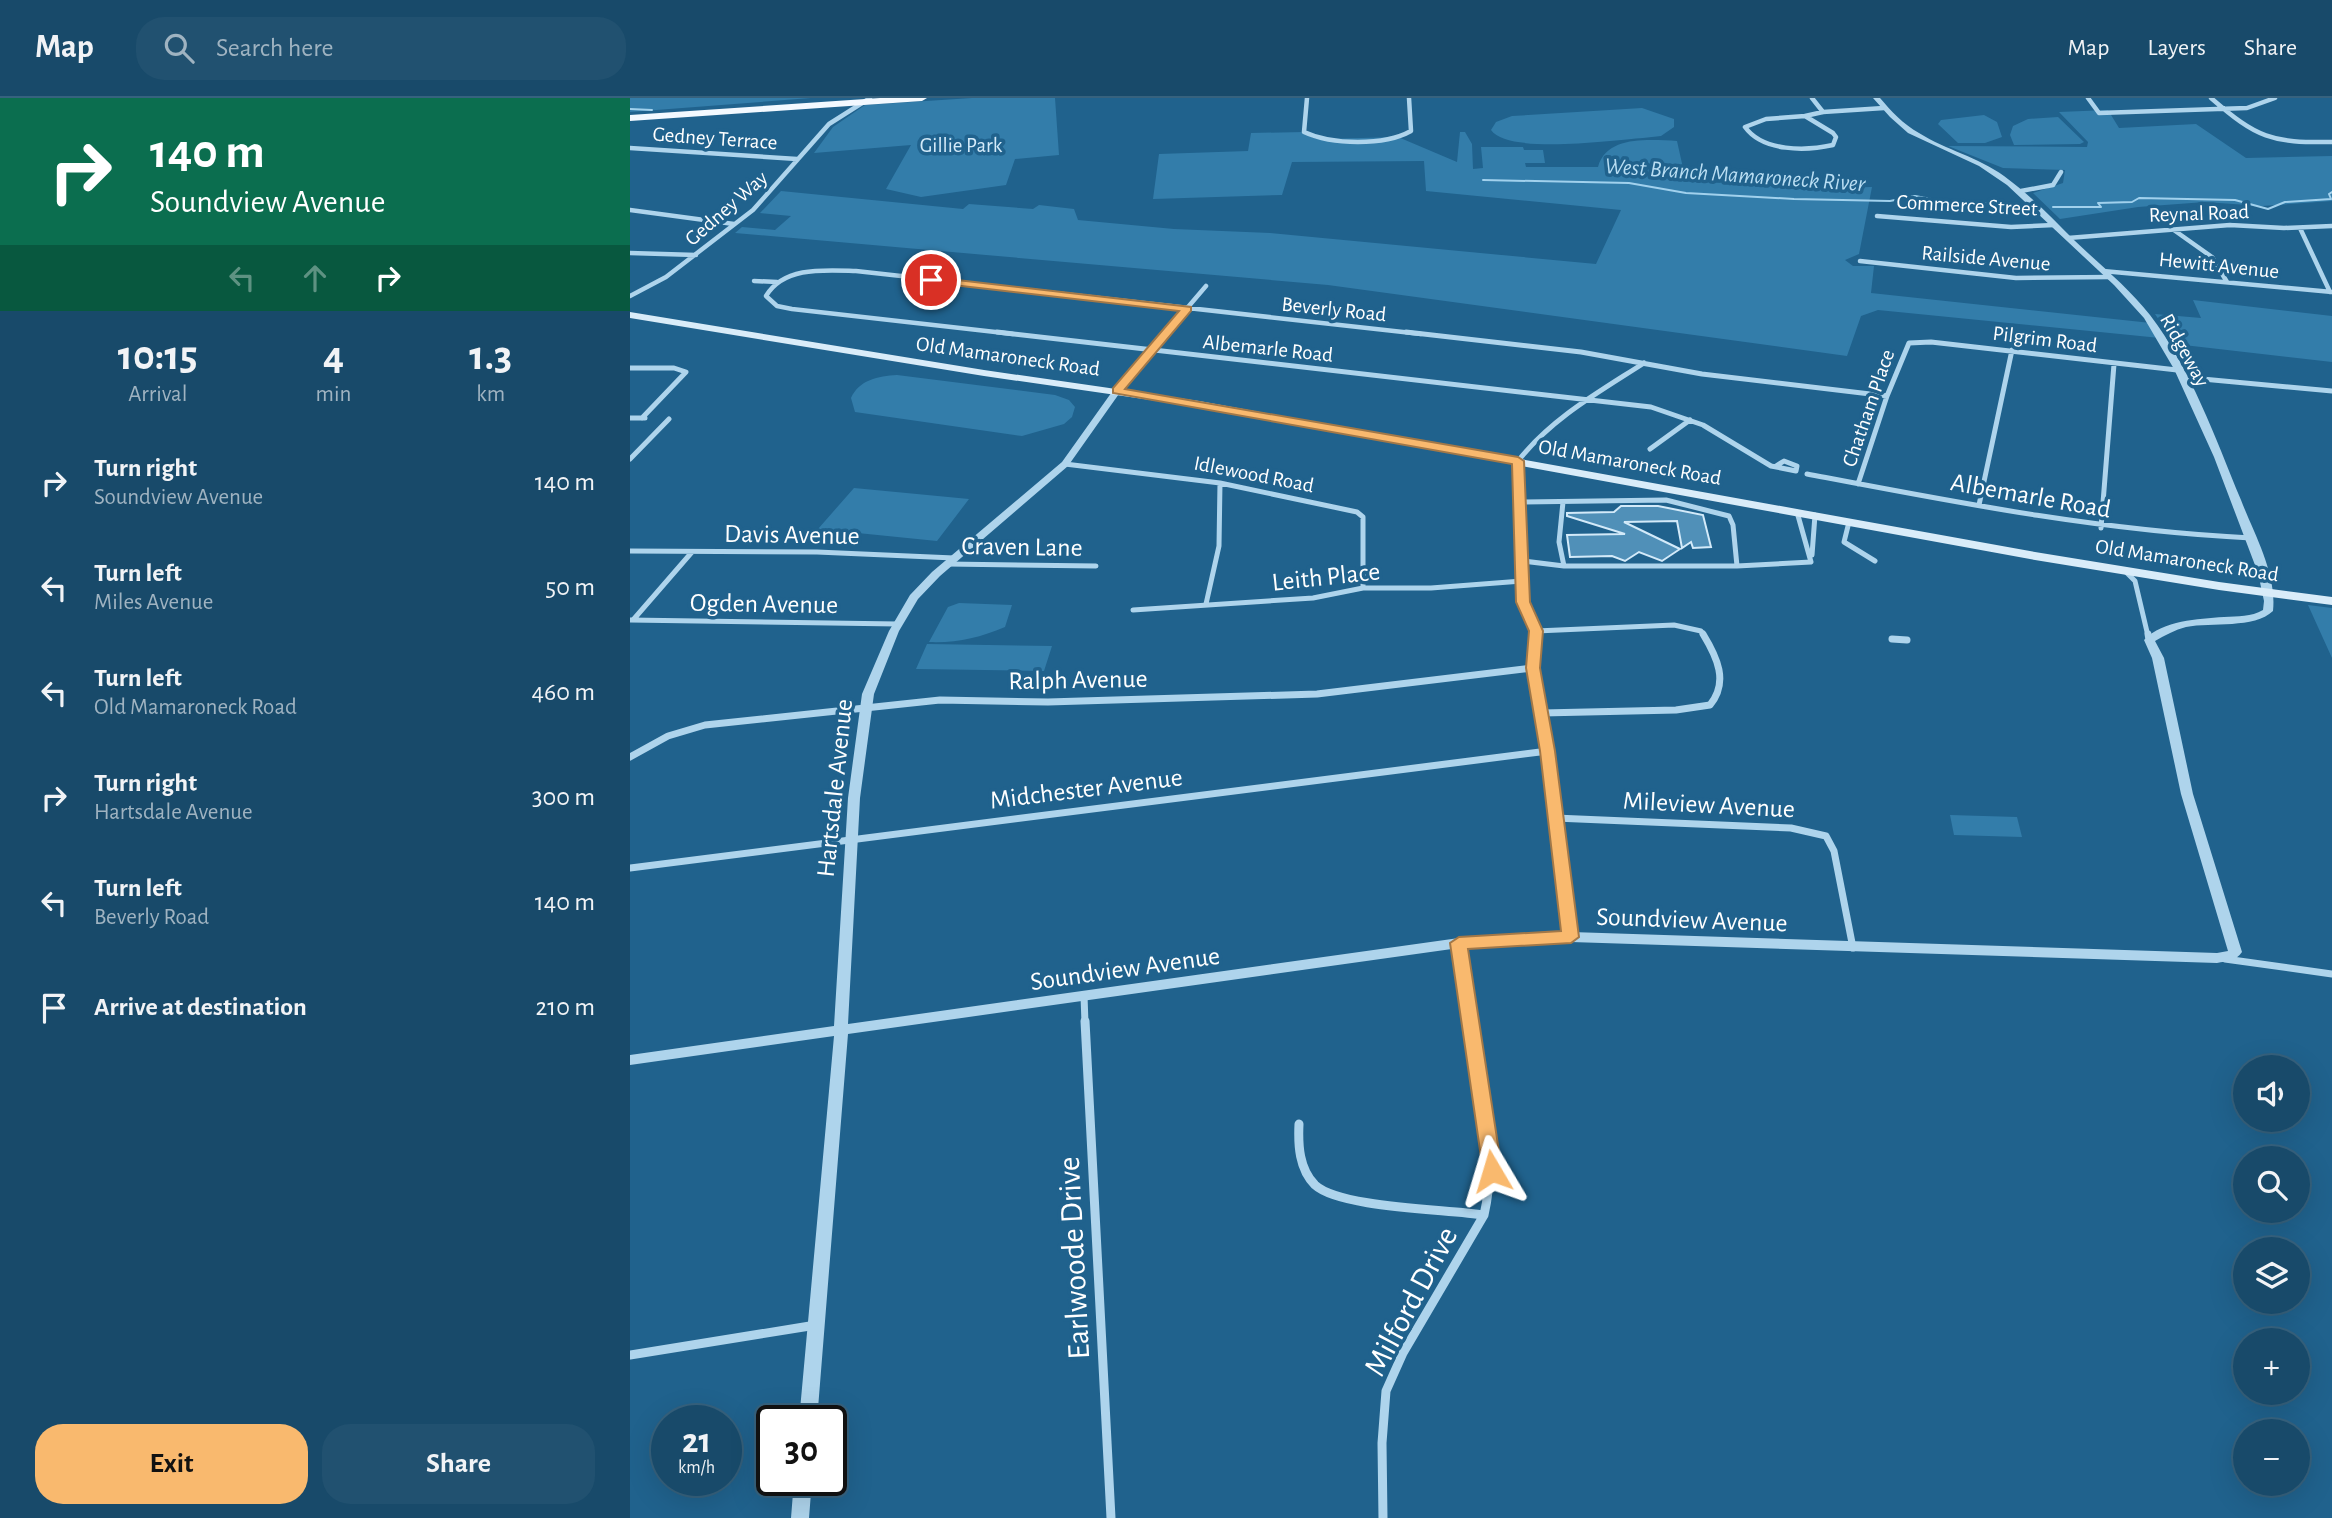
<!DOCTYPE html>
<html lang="en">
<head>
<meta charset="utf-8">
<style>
	body { margin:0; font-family:"Alegreya Sans",sans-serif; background:#215170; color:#f1f3f6; height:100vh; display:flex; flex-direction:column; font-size:26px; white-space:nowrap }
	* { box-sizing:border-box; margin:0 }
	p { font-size:23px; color:#9fb3c1 }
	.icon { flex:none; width:38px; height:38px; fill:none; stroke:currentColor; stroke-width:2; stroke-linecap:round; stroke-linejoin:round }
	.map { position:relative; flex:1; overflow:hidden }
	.sheet { display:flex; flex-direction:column; background:#184a6a; width:630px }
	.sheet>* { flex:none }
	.hud { background:#0b6e4f; color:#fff; overflow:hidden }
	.fabs { position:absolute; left:1603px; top:957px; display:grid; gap:14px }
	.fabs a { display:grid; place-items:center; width:77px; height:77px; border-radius:50%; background:#184a6a; box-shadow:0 7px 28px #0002,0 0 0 2px #36627e; font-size:35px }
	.speed { position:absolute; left:21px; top:1307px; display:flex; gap:14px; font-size:35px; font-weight:700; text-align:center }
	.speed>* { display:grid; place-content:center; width:91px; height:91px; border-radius:50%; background:#184a6a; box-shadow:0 7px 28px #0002,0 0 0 2px #36627e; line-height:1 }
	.speed small { font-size:18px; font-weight:400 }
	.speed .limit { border:4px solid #111; border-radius:10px; background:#fff; color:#111 }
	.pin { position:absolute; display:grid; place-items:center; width:60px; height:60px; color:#fff; margin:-30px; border:4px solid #fff; border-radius:50%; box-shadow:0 2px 7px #0007 }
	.me { position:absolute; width:77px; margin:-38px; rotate:353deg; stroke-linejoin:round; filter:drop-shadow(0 0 5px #0008) }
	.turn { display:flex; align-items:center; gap:24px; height:147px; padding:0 35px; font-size:32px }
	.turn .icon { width:91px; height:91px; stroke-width:2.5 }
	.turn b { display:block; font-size:49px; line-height:60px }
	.lanes { display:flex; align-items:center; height:66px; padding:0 35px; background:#0003; justify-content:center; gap:35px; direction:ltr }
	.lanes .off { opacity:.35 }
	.eta { display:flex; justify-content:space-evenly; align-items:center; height:119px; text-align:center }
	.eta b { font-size:42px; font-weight:700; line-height:49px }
	.primary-button { display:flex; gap:14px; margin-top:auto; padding:14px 35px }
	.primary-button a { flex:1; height:80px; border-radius:28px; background:#f9b96e; color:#111; font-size:28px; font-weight:700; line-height:80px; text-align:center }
	.primary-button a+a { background:#215170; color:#f1f3f6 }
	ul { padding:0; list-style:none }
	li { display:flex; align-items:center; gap:21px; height:105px; padding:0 35px }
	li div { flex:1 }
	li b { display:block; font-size:26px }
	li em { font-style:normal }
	header { display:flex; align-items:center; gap:42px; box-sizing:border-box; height:98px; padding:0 35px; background:#184a6a; border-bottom:2px solid #36627e }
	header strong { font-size:33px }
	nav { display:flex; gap:38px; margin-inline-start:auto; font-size:24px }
	.search { width:490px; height:63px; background:#215170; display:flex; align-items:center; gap:18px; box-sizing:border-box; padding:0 24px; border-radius:28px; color:#9fb3c1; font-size:26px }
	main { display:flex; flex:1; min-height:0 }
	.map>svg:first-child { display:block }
	.green { fill:#337daa }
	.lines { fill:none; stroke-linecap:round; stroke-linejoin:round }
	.stream { stroke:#a1d1ed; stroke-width:2 }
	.building { fill:#5090b8; stroke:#d3eaf9; stroke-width:2 }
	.minor-far3 { stroke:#aed4ec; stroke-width:4.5 }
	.minor-far2 { stroke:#aed4ec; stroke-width:5 }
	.minor-far1 { stroke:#aed4ec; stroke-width:7 }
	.minor { stroke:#aed4ec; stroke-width:9 }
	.tertiary { fill:#aed4ec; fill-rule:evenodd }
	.secondary { fill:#d9ecf9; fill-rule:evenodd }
	.primary { fill:#f3f9ff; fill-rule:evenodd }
	.route { fill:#f9b96e; stroke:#a27848; stroke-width:2 }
	.labels { text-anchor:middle; stroke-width:7; stroke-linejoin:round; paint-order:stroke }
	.far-street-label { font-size:21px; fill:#fff; stroke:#20628d }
	.far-park-label { font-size:21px; fill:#d3eaf9; stroke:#20628d }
	.far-water-label { font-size:23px; font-style:italic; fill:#b9def3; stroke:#20628d }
	.street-label { font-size:26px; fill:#fff; stroke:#20628d }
	.near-street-label { font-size:32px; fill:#fff; stroke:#20628d }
</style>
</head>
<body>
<header>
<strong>Map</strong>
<div class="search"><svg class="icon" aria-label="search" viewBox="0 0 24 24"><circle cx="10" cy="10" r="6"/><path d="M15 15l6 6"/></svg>Search here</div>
<nav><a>Map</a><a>Layers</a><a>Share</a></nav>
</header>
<main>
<section class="sheet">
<div class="hud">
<div class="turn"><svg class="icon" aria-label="right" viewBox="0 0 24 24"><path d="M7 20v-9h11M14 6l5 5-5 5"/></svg><div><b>140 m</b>Soundview Avenue</div></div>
<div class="lanes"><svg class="icon off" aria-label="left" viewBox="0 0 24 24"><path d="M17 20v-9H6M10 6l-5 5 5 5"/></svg><svg class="icon off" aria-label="ahead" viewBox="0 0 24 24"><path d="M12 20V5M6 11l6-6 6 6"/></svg><svg class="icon" aria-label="right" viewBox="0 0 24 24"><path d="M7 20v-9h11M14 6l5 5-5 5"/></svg></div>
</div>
<div class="eta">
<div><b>10:15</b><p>Arrival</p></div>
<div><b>4</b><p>min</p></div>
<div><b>1.3</b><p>km</p></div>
</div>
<ul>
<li><svg class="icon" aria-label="right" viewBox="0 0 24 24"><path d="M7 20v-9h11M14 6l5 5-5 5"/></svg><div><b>Turn right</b><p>Soundview Avenue</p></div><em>140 m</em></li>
<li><svg class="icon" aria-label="left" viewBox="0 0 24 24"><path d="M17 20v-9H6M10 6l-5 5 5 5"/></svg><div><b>Turn left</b><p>Miles Avenue</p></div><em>50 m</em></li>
<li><svg class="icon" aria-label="left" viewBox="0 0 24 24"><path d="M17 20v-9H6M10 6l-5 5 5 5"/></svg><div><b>Turn left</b><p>Old Mamaroneck Road</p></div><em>460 m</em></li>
<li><svg class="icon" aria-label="right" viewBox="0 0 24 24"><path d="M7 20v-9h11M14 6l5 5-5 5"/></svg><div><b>Turn right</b><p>Hartsdale Avenue</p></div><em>300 m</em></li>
<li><svg class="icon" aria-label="left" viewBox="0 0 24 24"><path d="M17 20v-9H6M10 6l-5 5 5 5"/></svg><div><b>Turn left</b><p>Beverly Road</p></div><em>140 m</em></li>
<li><svg class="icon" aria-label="arrive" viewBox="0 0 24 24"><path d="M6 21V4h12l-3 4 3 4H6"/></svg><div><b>Arrive at destination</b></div><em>210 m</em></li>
</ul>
<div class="primary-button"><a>Exit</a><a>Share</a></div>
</section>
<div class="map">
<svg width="1702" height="1420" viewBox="0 0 1702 1420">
	<rect width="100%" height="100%" fill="#20628d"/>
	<path class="green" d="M0,0H181L0,14Z
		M342,0H425L429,57L385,61L376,87L291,99L256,91L281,47L184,55L203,29L235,7Z
		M1012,10L1044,21V29L1031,38L1013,40C983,42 879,57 861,32L866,24L882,18Z
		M1478,12L1489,30L1566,26L1616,60L1702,58V103L1632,108L1575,104L1508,109L1430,121L1403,95L1433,85L1435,72L1373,70L1318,48L1457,49L1458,44L1429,14Z
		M1354,17L1367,24L1372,39L1355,45H1328L1308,26L1311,22Z
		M1428,19L1454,44L1450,46L1384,47L1380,37L1383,28L1398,21Z
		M674,34L683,40L694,41L768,39L827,64L830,34H835L842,46L843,71L853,70L851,49H893L894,52H913L915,65H895L896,69H968C977,37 1019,42 1047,43L1053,70L1049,72L1059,73L1075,84L1084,85L1103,83L1165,91L1242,89L1229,156L1215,162L1223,168H1244L1241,195L1521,225L1530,240L1248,212L1231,218L1217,258L698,187L105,135L112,129L145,132L161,118L130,115L151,93L333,111L339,106L403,111L409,107L444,111L448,122L544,131L640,135L966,166L991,112L796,93L794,63L662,64L652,97L523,101L529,56L618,53L621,35Z
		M1563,202L1702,218V264L1545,246L1525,216L1571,220Z
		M267,277L425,297L439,302L445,309L442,319L434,326L392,338L225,314L221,300C229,282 248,278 267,277Z
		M224,390L339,401L307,443L188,431Z
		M329,505L382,507L375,529C349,540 327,545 299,544L318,509Z
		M1678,507L1702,510V560Z
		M297,546L422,548L414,573L286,571Z
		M1320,717L1387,719L1392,739L1324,737Z"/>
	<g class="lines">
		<path class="stream" d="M0,11L22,12
			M853,82L999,85L1056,95L1164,101L1260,103L1285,98L1333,107L1357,105L1396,110
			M1423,109H1471L1468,105L1502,104L1509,100L1605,102L1638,111L1655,104L1701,101L1699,96L1702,94"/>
	</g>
	<path class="building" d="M991,408H1028L1073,417L1081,449L1063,450L1061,444L1052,450L1047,423L994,424L1050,451L1032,463L1009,454L995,463L982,458L940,459L937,437L995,436L937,418V415L984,414Z"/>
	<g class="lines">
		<path class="minor-far3" d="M677,0L674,34C702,47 754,48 781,33L779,0
			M1182,0L1193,14
			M1458,0L1469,15L1617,10L1645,0
			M1581,0C1627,40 1641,45 1702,44
			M1175,18L1203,35L1206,39L1203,47C1176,53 1133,54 1115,29L1136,21Z
			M1175,18L1193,14L1254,10
			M0,50L167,61
			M1391,93L1423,87L1431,74
			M0,112L104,126
			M1247,118L1381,129L1424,127
			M1541,130L1582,159L1597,184
			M1670,130L1700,194
			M1438,140L1600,127L1654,130L1702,128
			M0,155L66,157
			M1230,163L1386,180L1480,179
			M1473,173L1702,194
			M124,183L147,184
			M0,198L36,179L123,112L199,26L240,0
			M383,236L162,211L147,208L136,198C154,168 195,172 226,173L791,236
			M535,236L576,188"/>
		<path class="minor-far2" d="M367,234L1021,309L1073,327L1141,368L1166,373L1167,368L1154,363L1146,368
			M776,234L951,254L1072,276L1257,298
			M0,270H44L56,274L12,320
			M1551,279L1702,293
			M487,293L537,234
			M0,320H15
			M1020,351L1060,322
			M0,361L39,321
			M435,366L590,385L727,414L733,419V490
			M1177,376C1324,404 1471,433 1621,440
			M1228,386L1257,298L1279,245L1301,244L1547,272
			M888,404L1036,402L1099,418L1103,427L1107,468H934L893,463
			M933,404L929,444L934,468
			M1349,407L1382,252
			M1167,414L1181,464
			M1219,424L1214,444L1245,463
			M1471,430L1484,266
			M0,453L187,454L324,460
			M1182,457L1185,417
			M317,466L466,468
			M1107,468L1181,464
			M1495,473L1505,483L1518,538
			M576,506L589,448L590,385
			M503,512L683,500L733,490H801L892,483
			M0,522L268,526
			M3,522L62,454
			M906,533L1044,527L1071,533L1074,538
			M906,538L893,504L888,363C922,320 969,294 1014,265"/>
		<path class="minor-far1" d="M906,536L903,570L918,653L941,839
			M1518,536L1519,542
			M1262,541L1277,542
			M912,615L1046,612L1080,607C1099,584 1087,559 1073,536
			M0,659L38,638L75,627L310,602L418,604L687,596L903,570
			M925,720L1161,730L1196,738L1204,753L1223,850
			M0,770L918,653
			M829,845L841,925
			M1595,861L1702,876
			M454,898L455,925"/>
		<path class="minor" d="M455,923L481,1420
			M669,1026C668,1047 669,1071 685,1087C710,1110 816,1111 854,1117
			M0,1257L186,1227
			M753,1420L752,1345L756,1293L773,1255L854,1117C869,1053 851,987 841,923"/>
		<path class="tertiary" d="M1243,0H1250C1261,13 1273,26 1289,35C1316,52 1348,59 1374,78C1400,97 1422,120 1444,142C1470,167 1498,189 1520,217C1561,271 1585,339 1611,402C1624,436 1647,475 1643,513C1624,531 1582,524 1556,529C1545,532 1535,537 1525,543L1534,560L1563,696L1612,854C1606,863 1597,863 1587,865L941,844L829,850L218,936L187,1323H169L204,938L0,967V957L204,928L218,700L232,596L259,533L280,497L302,474L432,364L484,291L491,293L438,368L310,478L288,501L269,533L244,596L230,700L218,926L829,840L941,834L1587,855L1598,853L1551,696L1522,560L1514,542C1534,522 1567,521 1594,519C1608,518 1621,519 1633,512L1634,503L1628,475L1584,359L1544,271L1514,220L1484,187L1377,87L1349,68L1278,35L1260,19Z
			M164,1382H182L179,1420H161Z"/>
		<path class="secondary" d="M0,214L354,272L569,303L1405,454L1589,484L1702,499V507L1589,492L1405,462L569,309L354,278L0,220Z"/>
		<path class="primary" d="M250,0H297L292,3L0,23V17Z"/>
	</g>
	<path class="route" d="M301,179L561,209V213L495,291L888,359L894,363L900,504L913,533L910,570L925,653L949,839L941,845L838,851L872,1073L869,1078L862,1080L855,1078L853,1073L820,845L829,839L931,833L910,653L896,570L899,533L886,504L882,366L483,295V290L549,213L297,184L296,182Z"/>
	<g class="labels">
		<g class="far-street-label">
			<text transform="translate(85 40) rotate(4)" y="7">Gedney Terrace</text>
			<text transform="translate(1337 107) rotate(3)" y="7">Commerce Street</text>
			<text transform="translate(96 110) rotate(-41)" y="7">Gedney Way</text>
			<text transform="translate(1569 115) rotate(-2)" y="7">Reynal Road</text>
			<text transform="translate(1356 160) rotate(5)" y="7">Railside Avenue</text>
			<text transform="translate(1589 167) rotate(6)" y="7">Hewitt Avenue</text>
			<text transform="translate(704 211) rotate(6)" y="7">Beverly Road</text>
			<text transform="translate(1415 241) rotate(7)" y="7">Pilgrim Road</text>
			<text transform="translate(638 250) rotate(6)" y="7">Albemarle Road</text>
			<text transform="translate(1555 252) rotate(61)" y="7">Ridgeway</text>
			<text transform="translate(378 258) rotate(8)" y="7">Old Mamaroneck Road</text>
			<text transform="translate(1238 310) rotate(-71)" y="7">Chatham Place</text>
			<text transform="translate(1000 364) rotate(10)" y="7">Old Mamaroneck Road</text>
			<text transform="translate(624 376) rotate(11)" y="7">Idlewood Road</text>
			<text transform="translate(1557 462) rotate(9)" y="7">Old Mamaroneck Road</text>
		</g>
		<g class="far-park-label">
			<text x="331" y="54">Gillie Park</text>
		</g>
		<g class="far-water-label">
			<text transform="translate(1105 76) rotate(4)" y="8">West Branch Mamaroneck River</text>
		</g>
		<g class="street-label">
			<text transform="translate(1401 397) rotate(10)" y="9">Albemarle Road</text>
			<text transform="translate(162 436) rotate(1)" y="9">Davis Avenue</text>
			<text transform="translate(392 448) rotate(1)" y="9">Craven Lane</text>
			<text transform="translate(696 478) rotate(-6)" y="9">Leith Place</text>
			<text transform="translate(134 505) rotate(1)" y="9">Ogden Avenue</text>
			<text transform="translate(448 581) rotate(-1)" y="9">Ralph Avenue</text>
			<text transform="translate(204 690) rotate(-84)" y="9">Hartsdale Avenue</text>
			<text transform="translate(456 690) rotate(-7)" y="9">Midchester Avenue</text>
			<text transform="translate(1079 706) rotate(3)" y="9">Mileview Avenue</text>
			<text transform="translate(1062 821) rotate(2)" y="9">Soundview Avenue</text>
			<text transform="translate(495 870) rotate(-8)" y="9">Soundview Avenue</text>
		</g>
		<g class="near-street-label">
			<text transform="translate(443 1160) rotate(-93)" y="11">Earlwoode Drive</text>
			<text transform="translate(780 1203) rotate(-62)" y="11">Milford Drive</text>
		</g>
	</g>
</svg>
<div class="fabs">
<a><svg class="icon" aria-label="sound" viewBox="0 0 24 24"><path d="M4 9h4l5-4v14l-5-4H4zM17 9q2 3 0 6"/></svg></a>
<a><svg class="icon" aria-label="search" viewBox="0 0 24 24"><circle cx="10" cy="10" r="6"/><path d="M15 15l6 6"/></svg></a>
<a><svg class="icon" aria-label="layers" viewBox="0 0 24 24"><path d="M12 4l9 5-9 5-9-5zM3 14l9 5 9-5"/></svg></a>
<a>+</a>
<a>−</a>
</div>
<div class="speed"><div>21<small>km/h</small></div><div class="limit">30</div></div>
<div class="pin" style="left:301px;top:182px;background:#d93025"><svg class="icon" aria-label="arrive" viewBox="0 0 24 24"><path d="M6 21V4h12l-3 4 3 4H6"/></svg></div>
<svg class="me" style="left:862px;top:1073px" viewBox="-20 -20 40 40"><path d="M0-17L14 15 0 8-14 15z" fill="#f9b96e" stroke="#fff" stroke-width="4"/></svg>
</div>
</main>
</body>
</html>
